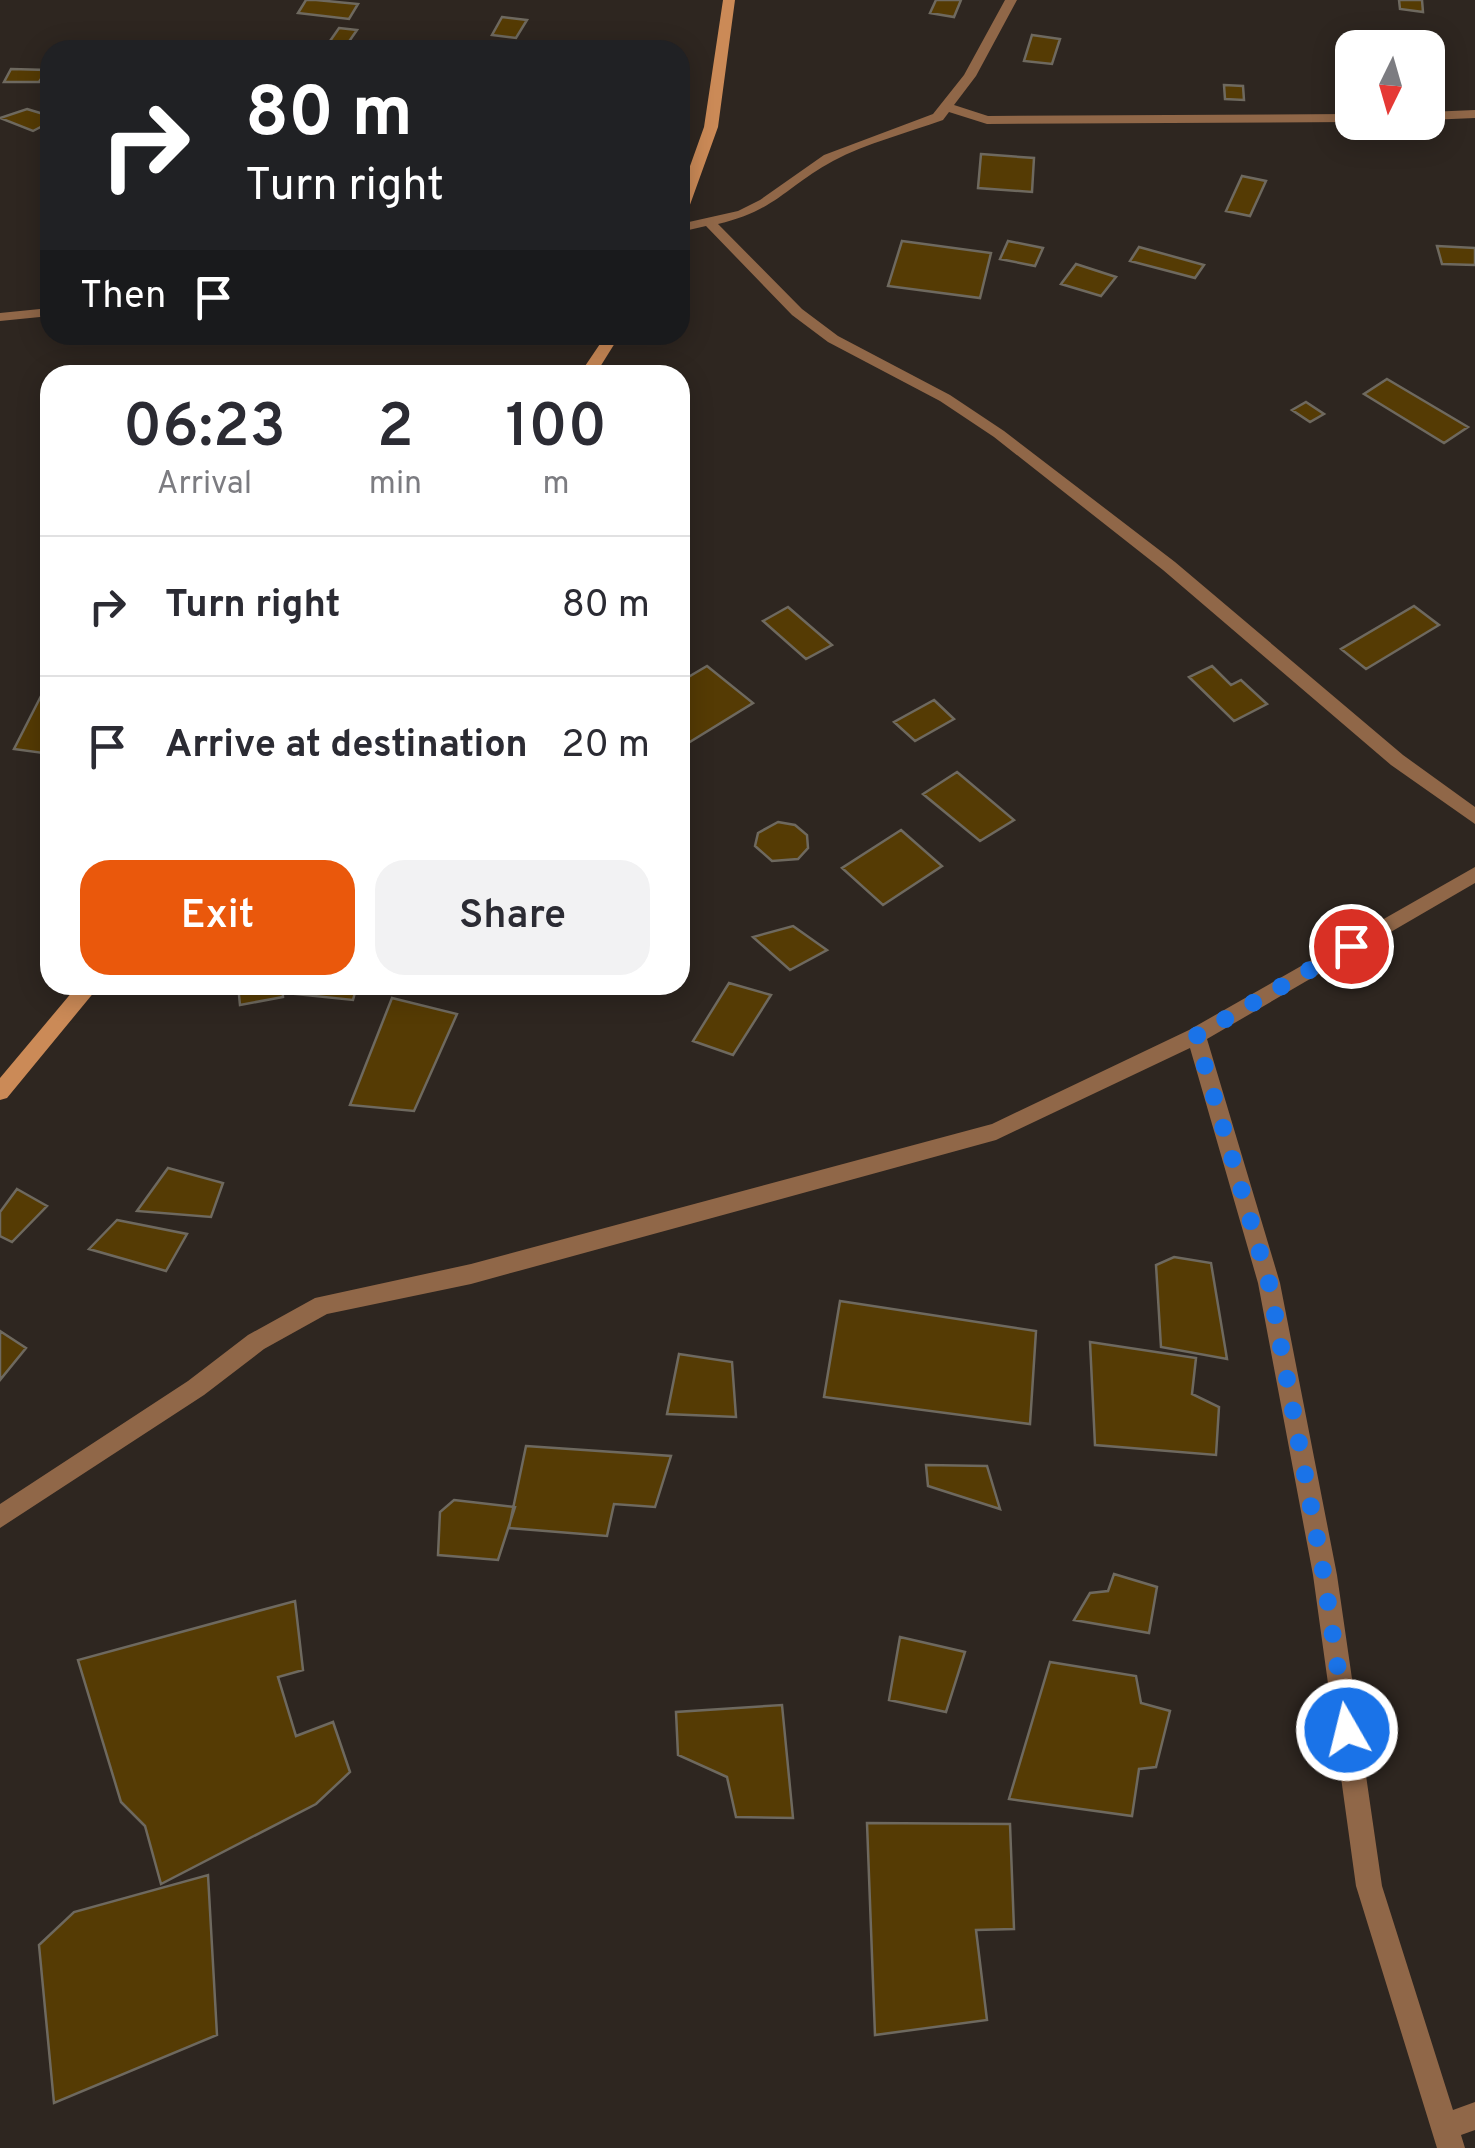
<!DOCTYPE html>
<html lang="en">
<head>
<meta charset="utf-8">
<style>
	body { margin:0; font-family:Overpass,sans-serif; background:#f2f2f3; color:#2b2b33; height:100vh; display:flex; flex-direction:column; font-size:38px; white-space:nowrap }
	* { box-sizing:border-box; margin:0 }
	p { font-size:32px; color:#7c7c81 }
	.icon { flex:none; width:55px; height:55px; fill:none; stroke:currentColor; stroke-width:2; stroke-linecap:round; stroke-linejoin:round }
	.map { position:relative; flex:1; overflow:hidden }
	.drawer { position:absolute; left:40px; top:365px; width:650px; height:630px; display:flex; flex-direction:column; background:#fff; border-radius:30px; box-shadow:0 5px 25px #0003 }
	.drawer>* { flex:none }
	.banner { position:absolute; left:40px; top:40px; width:650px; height:305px; border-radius:30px; box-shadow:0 5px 25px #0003; background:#202124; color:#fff; overflow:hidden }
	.needle { width:65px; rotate:185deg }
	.fabs { position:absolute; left:1335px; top:30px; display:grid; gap:20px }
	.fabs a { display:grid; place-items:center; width:110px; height:110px; border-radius:20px; background:#fff; box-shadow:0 5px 25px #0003; font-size:50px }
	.pin { position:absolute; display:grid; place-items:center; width:85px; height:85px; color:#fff; margin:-42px; border:5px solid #fff; border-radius:50%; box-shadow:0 2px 10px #0007 }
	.me { position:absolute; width:110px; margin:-55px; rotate:352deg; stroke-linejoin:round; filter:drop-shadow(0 0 8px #0008) }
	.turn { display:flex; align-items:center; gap:35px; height:210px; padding:0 40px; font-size:45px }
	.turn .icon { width:130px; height:130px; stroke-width:2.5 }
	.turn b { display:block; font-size:70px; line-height:85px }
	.then { display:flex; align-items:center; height:95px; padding:0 40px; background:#0003; gap:20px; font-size:38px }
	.eta { display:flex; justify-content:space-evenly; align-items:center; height:170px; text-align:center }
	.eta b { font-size:60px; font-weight:600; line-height:70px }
	.primary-button { display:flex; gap:20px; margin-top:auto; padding:20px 40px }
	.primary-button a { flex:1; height:115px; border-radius:30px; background:#ea580c; color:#fff; font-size:40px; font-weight:600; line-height:115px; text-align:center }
	.primary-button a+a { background:#f2f2f3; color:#2b2b33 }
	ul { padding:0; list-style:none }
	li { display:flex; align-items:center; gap:30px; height:140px; padding:0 40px; border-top:2px solid #e1e1e2 }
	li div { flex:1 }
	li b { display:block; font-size:38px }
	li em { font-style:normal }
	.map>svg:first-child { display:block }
	.building { fill:#553b04; stroke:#6e695f; stroke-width:2.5 }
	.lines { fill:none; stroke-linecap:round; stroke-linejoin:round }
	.street { fill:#906748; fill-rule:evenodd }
	.secondary { fill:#cb8a57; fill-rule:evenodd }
	.route { stroke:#1a73e8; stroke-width:18; stroke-dasharray:0 32.4 }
</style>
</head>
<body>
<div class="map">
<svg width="1475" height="2148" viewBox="0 0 1475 2148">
	<rect width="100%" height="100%" fill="#2e2620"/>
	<path class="building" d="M306,0H316L358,4L349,19L298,13Z
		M936,0H961L954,17L930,13Z
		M1399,0H1422L1423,12L1400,9Z
		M502,17L527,20L516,38L492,35Z
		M339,28L357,30L348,43L330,41Z
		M1032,35L1060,39L1052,64L1024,61Z
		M11,69L47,70L39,82H4Z
		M1224,85L1243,86L1244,100L1225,99Z
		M27,109L50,116V122L33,131L0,118Z
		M981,154L1034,158L1032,192L978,188Z
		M1242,176L1266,181L1250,216L1226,211Z
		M902,241L991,253L980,298L888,286Z
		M1008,241L1043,248L1035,266L1000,259Z
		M1437,246L1475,248V265L1442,264Z
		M1139,247L1204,265L1195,278L1130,261Z
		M1076,264L1116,277L1101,296L1061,284Z
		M1387,379L1468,427L1444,443L1364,394Z
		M1306,402L1324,414L1310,422L1292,410Z
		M1414,606L1439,625L1366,669L1341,649Z
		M788,607L832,645L806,659L763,621Z
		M707,666L753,703L680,748V682Z
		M1212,666L1231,685L1241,680L1267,704L1234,721L1189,677Z
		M41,696L50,697V739L43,753L14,749Z
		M934,700L954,719L915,741L894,722Z
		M957,772L1014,820L980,841L923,794Z
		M778,822L795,825L807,835L808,848L798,859L772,861L755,846L758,833Z
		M901,830L942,866L883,905L842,868Z
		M793,926L827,950L790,970L753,937Z
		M729,983L771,995L733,1055L693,1041Z
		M238,985H282L283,997L240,1005Z
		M298,985H357L353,1000L295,994Z
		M392,998L457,1014L414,1111L350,1105Z
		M168,1168L223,1183L211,1217L137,1211Z
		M17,1189L47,1206L12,1242L0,1236V1212Z
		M117,1220L187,1234L166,1271L89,1249Z
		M1174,1257L1211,1263L1227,1359L1161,1347L1156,1265Z
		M840,1301L1036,1331L1030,1424L824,1397Z
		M0,1331L26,1348L0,1380Z
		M1090,1342L1196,1358L1192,1394L1219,1407L1216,1455L1095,1445Z
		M679,1354L732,1362L736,1417L667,1414Z
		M526,1446L671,1456L655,1507L614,1504L607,1536L509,1528Z
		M926,1465L987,1466L1000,1509L928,1486Z
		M454,1500L515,1507L498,1560L438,1555L440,1512Z
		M1114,1574L1157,1587L1149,1633L1074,1620L1090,1593L1108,1591Z
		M295,1601L303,1670L278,1677L296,1736L333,1722L350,1772L316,1804L161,1884L145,1826L121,1802L78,1660Z
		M900,1637L965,1652L946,1712L889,1700Z
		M1050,1662L1136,1676L1141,1703L1170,1711L1156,1767L1139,1769L1132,1816L1009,1799Z
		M782,1705L793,1818L736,1817L727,1777L678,1755L676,1712Z
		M867,1823L1010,1824L1014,1929L976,1930L987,2020L875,2035Z
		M208,1875L217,2035L54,2103L39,1945L74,1912Z"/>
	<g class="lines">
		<path class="street" d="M1005,0H1017L976,76L954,105L988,116L1352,114V122L987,124L949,112L943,120C907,133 867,143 833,161C787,186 775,211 718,224L802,309L838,336L950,395L1004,431L1175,562L1403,755L1475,807V824L1391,765L1163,570L994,437L940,401L828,342L792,315L706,226L680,232V224L738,211L760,200L824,155L933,114L964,75Z
			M1475,110V118L1428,120V112Z
			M50,308V316L0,321V313Z
			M1475,867V883L1207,1039L1280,1283L1337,1575L1382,1886L1453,2110L1475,2102V2130L1461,2135L1465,2148H1437L1356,1886L1313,1575L1258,1283L1190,1048L996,1140L471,1284L327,1314L264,1349L204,1395L0,1528V1504L188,1381L248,1335L315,1298L471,1264L992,1124L1189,1030Z"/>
		<path class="secondary" d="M723,0H735L718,127L687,213L680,217V194L704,127Z
			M606,335H620L595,375H579Z
			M78,985H100L7,1098L0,1100V1078Z"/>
	</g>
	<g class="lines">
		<path class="route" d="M1347,1730L1324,1576L1269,1283L1196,1036L1351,946"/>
	</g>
</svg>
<div class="fabs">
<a><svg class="needle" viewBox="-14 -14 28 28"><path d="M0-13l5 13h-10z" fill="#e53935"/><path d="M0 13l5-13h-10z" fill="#7c7c81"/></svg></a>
</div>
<div class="pin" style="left:1351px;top:946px;background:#d93025"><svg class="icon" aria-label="arrive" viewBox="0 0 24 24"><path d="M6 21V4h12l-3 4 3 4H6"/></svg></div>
<svg class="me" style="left:1347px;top:1730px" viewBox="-20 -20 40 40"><circle r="17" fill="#1a73e8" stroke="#fff" stroke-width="3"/><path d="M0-11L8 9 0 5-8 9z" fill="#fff"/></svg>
<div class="banner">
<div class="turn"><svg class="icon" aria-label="right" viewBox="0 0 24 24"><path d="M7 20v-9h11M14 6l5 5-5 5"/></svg><div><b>80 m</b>Turn right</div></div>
<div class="then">Then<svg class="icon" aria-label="arrive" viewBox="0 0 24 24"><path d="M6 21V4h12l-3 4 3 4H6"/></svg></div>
</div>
<section class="drawer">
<div class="eta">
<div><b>06:23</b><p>Arrival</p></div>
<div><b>2</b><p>min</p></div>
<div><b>100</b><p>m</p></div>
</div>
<ul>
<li><svg class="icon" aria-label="right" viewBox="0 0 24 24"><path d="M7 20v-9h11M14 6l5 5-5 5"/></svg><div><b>Turn right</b></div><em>80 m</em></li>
<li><svg class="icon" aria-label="arrive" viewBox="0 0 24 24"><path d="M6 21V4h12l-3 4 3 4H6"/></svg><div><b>Arrive at destination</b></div><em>20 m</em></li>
</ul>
<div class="primary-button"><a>Exit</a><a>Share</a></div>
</section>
</div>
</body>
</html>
